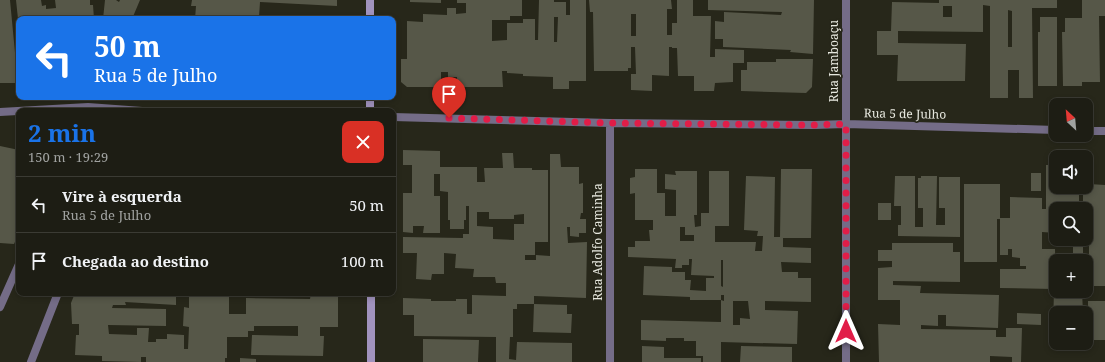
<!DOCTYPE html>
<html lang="pt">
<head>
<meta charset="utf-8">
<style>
	body { margin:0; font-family:"Noto Serif",serif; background:#25261d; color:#f1f3f6; height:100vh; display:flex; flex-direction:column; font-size:15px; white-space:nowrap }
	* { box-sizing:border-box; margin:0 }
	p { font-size:13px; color:#a0a2a0 }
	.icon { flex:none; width:22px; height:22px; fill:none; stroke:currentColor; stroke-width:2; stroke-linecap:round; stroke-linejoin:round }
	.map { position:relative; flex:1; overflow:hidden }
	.drawer { position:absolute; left:16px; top:108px; width:380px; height:188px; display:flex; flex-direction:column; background:#1d1d14; border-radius:8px; box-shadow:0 2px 6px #0003,0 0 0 1px #3b3b34 }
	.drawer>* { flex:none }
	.guide { position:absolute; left:16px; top:16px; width:380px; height:84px; border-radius:8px; box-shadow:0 2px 6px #0003,0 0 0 1px #3b3b34; background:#1a73e8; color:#fff; overflow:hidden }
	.needle { width:26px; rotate:334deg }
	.buttons { position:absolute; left:1049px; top:98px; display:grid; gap:8px }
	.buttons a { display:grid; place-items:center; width:44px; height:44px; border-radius:8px; background:#1d1d14; box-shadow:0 2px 6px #0003,0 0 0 1px #3b3b34; font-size:20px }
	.pin { position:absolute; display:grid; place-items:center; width:34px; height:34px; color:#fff; margin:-41px -17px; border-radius:50% 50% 50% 0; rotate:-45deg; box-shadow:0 0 4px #0007 }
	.pin .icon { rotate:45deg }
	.me { position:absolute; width:44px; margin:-22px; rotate:0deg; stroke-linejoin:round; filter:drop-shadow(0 0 3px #0008) }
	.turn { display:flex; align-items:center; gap:14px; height:84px; padding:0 12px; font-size:18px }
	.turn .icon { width:52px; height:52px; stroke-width:2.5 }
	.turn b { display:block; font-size:28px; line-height:34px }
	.round { display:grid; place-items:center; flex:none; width:42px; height:42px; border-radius:8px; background:#25261d }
	.overview { display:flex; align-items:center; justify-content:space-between; height:68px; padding:0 12px }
	h1 { font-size:24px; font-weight:700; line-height:30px; color:#1a73e8 }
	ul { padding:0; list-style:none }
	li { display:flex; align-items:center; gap:12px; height:56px; padding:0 12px; border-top:1px solid #3b3b34 }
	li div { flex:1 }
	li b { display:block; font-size:15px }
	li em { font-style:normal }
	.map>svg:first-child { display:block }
	.building { fill:#565748; fill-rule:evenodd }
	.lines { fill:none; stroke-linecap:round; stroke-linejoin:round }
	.street { stroke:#746c87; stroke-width:8 }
	.secondary { stroke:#a193be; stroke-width:8 }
	.route { stroke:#e11d48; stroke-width:7; stroke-dasharray:0 12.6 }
	.labels { text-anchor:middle; stroke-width:3.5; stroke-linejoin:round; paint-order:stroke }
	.street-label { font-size:12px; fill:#e6e7de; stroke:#27271a }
</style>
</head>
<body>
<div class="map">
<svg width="1105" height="362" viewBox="0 0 1105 362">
	<rect width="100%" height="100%" fill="#27271a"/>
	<path class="building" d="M0,0H10L16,63H19V83H0Z
		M16,0H41L42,6L46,5V9L56,8L55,0H90V5H93L94,19H18Z
		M105,0H116L119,2L120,0H140L132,19H112L110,17L109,19H103Z
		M192,0H337V6L260,2L259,17L273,18V19H195L196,6H191Z
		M410,0H441V3L410,2Z
		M457,0H522V16H510V20H492V41L507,40V23H523V19H535V40H538L539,0H554V2H566V15H570V0H586V81H569V89H553V77L523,76V74L507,73V71H502L503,87H457V77H448V72H441V87H407L401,82V59H407V21L423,22V14L447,15V8H456V14L466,13V3H457ZM554,17H558L557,42H554Z
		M589,0H671L672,9H667V35H672V23H677V0H693V16H711L710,57H715V49L744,50V63H733V82L715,83L714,91H694V76H678L677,48H672V47H669V76L652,75V91L631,90V74H636L635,47H631V68H628V71H594L593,12H590ZM631,14H636V36H631Z
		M708,0H814L813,54L790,52L791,50L723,47V39H715V21L724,22V12L781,15L782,12L708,10Z
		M939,0H1057V8H1032L1033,98H1019V70H1008V98H990V6L983,5V32L898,31V43L966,44L965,81H897L898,55H877V31H891L892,2L939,3ZM943,6H952V17H943ZM1008,10L1012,11V47H1008Z
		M1082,0H1105V16H1099L1100,82H1082V86H1063L1062,32H1065V18H1082Z
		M1040,17H1057V86H1038V32H1040Z
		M776,59H813L812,87L806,93L741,91V70H747V62H776Z
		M0,146L19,150V233L14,244L0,243Z
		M403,150L440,151V167H477V182H485L484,168H503L502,153H513L514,168H532V170H548V242H535V255H525V260H536V255L550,256V154H560L561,167H579V184L583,183V213H581L580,219H586V233H579V237L570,236V227H567L568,243L587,242L586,298L534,296V304H517V309H513V337H510L509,359L516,360L517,342L572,343V362H496V337L414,336V315H403V298L431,299V301H456V299H467V314H472V295L506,296V283H496L495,277H473L474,269L455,268L456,254L444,253V274H432L431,280L416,279L417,253H403V237L463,238V234H469V206H466V220H464V229H450V220H448V192L440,191V174H434V196H440V233H423L424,226H413V233L403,232V193H412V165H403ZM477,212H489V219H514V215L524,214V224H514V240L493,239V227L477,226Z
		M1046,165H1056V187H1079V209H1056V233L1042,232V249H1055L1056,291H1082L1083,313H1056V330L1053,329L1054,289L1000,288V269H1026V266H1020V258L1012,257V249H1008V255H1000V218H1010V197L1042,198V209H1046Z
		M635,169H657V193H665V216H676V190L665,189V174L676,175L675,171H697V215H694L695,227L701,226V213H709V171H729V226H715V242H756L755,251H762L763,236H757L758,231L744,230L746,176L775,177L774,237H780L781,169H812L811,238H783V247L811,248V263L781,262L782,272H798V278H811V302L765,301V310L798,311L797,344L721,342V362H703V356H696V341H684V338H666V341L641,340V320L721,322V300H690V297L643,295L644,266L672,267V272H685V280H691L690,290L706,291V278H714V276L691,275L692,259H689V265H682V268H675L676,259L628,257V247H635V241H650L649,230H653V220H635V193L630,194V178L635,177ZM680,227H685V235H694V241H680ZM721,260H723V287L721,286ZM721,295H724V301L721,300ZM733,301H748L750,319L740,318V325H733Z
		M1031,173H1041V191H1031Z
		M895,176H915V227H923V208H918V178H921V176H937L936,225H945V208H939V177H960V237L898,236V225H901V206H894Z
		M964,184H1000V219H997V262H964Z
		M1089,184L1105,185V286H1089V213H1086V209H1083V188H1089Z
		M878,203H891V220H878Z
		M892,243H953V252H960V282L893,281V285L921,286L920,293L999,295L998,328L946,326V315H938V326L921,325V329L996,330V337H1006V328H1022L1021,362H1012V357L990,356V362H879L878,324L900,325V300H878V268L892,267V261H878V250H892Z
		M1073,246H1083V261H1073Z
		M75,293H176V305L125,302L126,305H113L112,308L166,309V326L108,325L109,334L137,335V328H149L148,342H156V339H167V334L184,335V349H188L189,327L183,326L184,307L189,308V293H229V314H246V298L310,299L311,293H338V327H320V336H324L323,356L251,355L252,335L298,336V326H254V331H248V337H227V358H225V362H146V357H141V362L102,361V356L75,355L76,335H79V324H72L71,303Z
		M1088,301H1105V340H1088Z
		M534,304L567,305V314H572L571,333L533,332Z
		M1017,313L1041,314V325L1017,324Z
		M423,339L479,340L478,362H423Z
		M642,346L664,347V358H701V362H642Z
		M741,346L792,347V362H740Z
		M240,358L256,359V362H240Z"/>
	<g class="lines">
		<path class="street" d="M0,112L88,107L142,111
			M393,117L610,123L814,125L846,124L1056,130
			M610,123V362
			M1086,131H1105
			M0,307L19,264
			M31,362L58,293
			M846,362V0"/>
		<path class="secondary" d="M370,0V19
			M370,97V111
			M371,293V362"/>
	</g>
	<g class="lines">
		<path class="route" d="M449,118L610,123L814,125L846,124V331"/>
	</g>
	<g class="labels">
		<g class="street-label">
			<text transform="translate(834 61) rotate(-90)" y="4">Rua Jamboaçu</text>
			<text transform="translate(905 114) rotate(1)" y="4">Rua 5 de Julho</text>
			<text transform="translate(598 242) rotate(-90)" y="4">Rua Adolfo Caminha</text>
		</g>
	</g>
</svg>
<div class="buttons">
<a><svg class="needle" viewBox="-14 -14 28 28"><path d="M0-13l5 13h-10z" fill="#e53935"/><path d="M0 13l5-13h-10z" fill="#a0a2a0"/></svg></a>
<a><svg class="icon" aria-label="sound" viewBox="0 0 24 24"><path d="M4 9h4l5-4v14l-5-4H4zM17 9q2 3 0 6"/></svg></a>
<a><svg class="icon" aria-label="search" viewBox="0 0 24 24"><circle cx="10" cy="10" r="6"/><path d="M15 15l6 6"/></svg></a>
<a>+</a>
<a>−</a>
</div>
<div class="pin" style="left:449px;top:118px;background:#d93025"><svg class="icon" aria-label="arrive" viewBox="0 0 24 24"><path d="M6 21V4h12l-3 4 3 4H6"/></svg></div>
<svg class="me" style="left:846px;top:331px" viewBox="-20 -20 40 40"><path d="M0-17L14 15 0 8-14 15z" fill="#e11d48" stroke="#fff" stroke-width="4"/></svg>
<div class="guide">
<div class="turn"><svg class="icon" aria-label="left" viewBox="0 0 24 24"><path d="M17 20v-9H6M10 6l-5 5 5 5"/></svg><div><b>50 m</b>Rua 5 de Julho</div></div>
</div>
<section class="drawer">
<div class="overview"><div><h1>2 min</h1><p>150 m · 19:29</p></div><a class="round" style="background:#d93025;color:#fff"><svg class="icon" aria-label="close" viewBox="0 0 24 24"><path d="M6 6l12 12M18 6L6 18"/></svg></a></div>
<ul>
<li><svg class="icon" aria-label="left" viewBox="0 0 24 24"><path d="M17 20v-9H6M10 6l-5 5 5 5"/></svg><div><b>Vire à esquerda</b><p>Rua 5 de Julho</p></div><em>50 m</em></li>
<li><svg class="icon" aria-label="arrive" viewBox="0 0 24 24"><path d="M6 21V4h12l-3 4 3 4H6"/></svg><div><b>Chegada ao destino</b></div><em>100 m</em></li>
</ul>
</section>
</div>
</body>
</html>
